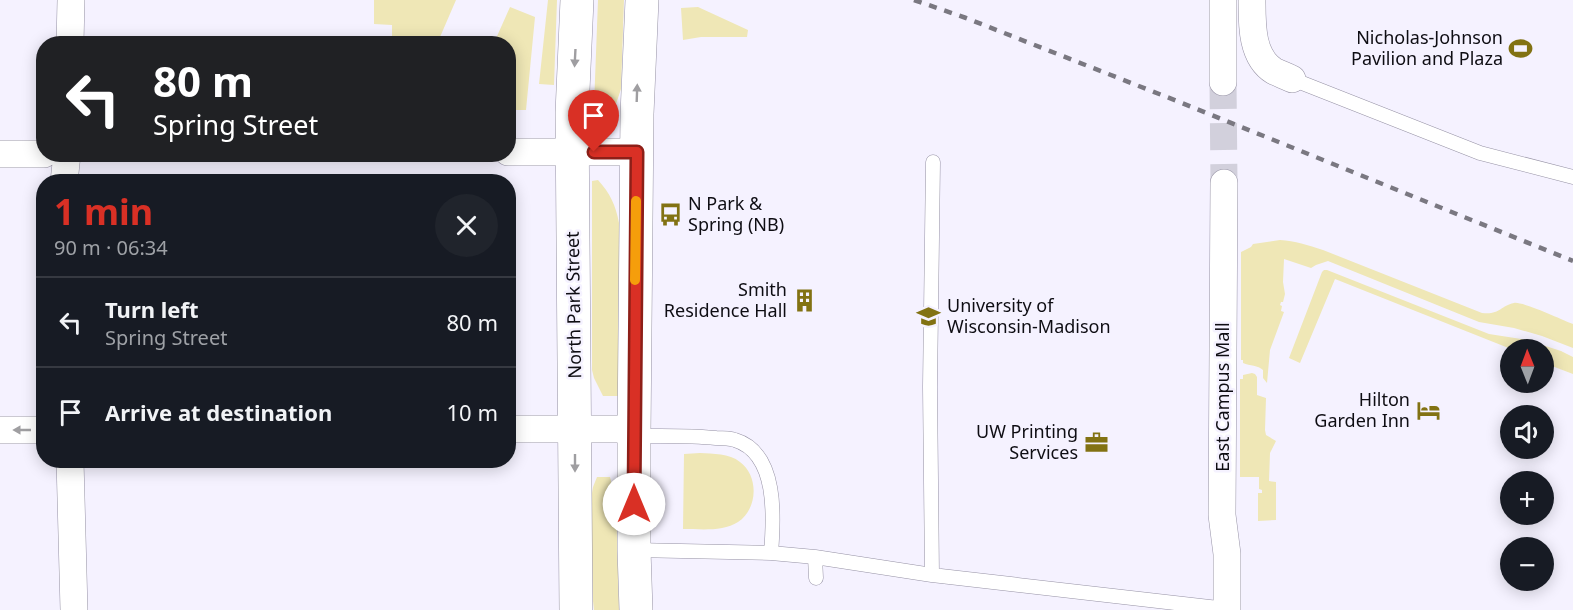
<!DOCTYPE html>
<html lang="en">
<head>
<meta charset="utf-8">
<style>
	body { margin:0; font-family:"Noto Sans",sans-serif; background:#20242c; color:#f1f3f6; height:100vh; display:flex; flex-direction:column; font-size:22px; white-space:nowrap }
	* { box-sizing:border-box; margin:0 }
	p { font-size:20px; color:#9ea1a6 }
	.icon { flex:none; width:33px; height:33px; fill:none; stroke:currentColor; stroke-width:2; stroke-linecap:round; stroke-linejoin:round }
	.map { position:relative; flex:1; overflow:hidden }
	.side { position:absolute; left:36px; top:174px; width:480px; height:294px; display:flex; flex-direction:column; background:#171b24; border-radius:24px; box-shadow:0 3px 15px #0003 }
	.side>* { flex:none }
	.guide { position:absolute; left:36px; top:36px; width:480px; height:126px; border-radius:24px; box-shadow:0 3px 15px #0003; background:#202124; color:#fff; overflow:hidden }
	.needle { width:39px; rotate:359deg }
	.tools { position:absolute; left:1500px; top:339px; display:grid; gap:12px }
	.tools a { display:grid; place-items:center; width:54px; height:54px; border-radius:50%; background:#171b24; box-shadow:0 3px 15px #0003; font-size:30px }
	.pin { position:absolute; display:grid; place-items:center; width:51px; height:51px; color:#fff; margin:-62px -26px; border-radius:50% 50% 50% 0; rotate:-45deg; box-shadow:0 0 6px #0007 }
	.pin .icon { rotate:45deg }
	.me { position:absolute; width:66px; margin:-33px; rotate:0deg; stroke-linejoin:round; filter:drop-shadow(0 0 4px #0008) }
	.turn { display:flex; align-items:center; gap:21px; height:126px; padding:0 18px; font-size:27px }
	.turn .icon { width:78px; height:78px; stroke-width:2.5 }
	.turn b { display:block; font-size:42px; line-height:51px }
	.round { display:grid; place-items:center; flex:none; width:63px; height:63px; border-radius:32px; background:#20242c }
	.overview { display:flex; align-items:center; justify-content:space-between; height:102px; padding:0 18px }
	h1 { font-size:36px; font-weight:700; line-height:45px; color:#d93025 }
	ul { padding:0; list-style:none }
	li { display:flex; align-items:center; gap:18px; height:90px; padding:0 18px; border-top:2px solid #363941 }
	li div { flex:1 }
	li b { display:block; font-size:22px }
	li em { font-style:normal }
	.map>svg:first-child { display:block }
	.green { fill:#efe7b6 }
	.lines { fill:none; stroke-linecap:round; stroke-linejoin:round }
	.street-tunnel { stroke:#d2d0dc; stroke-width:27; stroke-dasharray:27 14; stroke-linecap:butt }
	.lane-casing { stroke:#9692a5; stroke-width:15 }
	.street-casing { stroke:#9692a5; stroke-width:28 }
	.primary-casing { stroke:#9692a5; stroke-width:34 }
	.lane { stroke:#fff; stroke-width:14 }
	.street { stroke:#fff; stroke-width:27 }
	.primary { stroke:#fff; stroke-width:33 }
	.rail { stroke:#7a7881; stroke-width:4.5; stroke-dasharray:8 8; stroke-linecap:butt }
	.oneway { fill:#9f9ea1 }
	.route-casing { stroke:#8d1f18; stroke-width:15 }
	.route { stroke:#d93025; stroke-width:10 }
	.slow { stroke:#f59e0b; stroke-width:10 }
	.labels { text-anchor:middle; stroke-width:5; stroke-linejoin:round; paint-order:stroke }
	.poi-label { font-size:18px; fill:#0e0d13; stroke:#f5f2ff; text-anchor:end }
	.street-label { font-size:18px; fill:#0e0d13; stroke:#f5f2ff }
</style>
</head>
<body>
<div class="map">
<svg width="1573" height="610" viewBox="0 0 1573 610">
	<rect width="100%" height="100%" fill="#f5f2ff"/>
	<path class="green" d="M374,0H456L437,44L392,43V25L374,24Z
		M548,0H557L554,85L539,84Z
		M598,0H624L621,89L615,107L594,106Z
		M510,7L535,17L526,110H509L508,44L494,43Z
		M698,7L748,30L747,37H701L683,40L681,8Z
		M598,180C610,193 616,206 619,223L618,396H603L594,378L592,370V181Z
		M1280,240C1295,241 1308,245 1323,250L1482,313C1500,315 1500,306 1514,303C1522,301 1562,320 1573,324V348L1542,336L1514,328L1479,322L1328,261L1316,265L1311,268L1284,259L1283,282L1285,294L1283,302H1281L1280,305L1282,306L1281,311L1284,312L1270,350L1267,383L1263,378V370C1258,365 1250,366 1243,363V360H1241V252L1251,247L1253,244Z
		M1324,270H1327L1489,334L1527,340L1561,351L1573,357V374L1544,363V350L1511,349L1335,279L1300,363L1289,358L1322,272Z
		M1252,373L1255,374L1257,377V395L1266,398L1265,430L1266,435L1276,441L1270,453L1269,481L1276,482V520L1258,521V493H1262V490L1259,489V477H1240V379H1243V375Z
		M700,453C713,454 729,453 740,462C759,476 758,509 738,522C723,532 700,529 683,529L684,454Z
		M597,477H610L616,501L619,610H594L591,583V499L593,487Z"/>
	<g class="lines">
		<path class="street-tunnel" d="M1223,82L1224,183"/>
		<defs>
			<path id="lane" d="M1292,79L1480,153L1573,177
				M634,436C661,436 689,435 716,438C722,438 729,438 735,440C778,453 774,518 771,553
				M634,550L771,553L815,557L932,575L1227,609
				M815,557L816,578
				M932,575L930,387L933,162"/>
			<path id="street" d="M1223,0V82
				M1252,0C1252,23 1251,57 1274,71C1280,74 1286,76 1292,79
				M70,44L71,0
				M508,152H637
				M0,154H44
				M64,182L67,154
				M1224,183L1222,515L1227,554V610
				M508,429H634
				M0,430H44
				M70,460L74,610"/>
			<path id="primary" d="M576,610L572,113L577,0
				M636,610L634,550V436L637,114L642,0"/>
		</defs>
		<use href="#lane" class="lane-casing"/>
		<use href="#street" class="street-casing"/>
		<use href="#primary" class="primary-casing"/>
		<use href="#lane" class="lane"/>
		<use href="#street" class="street"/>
		<use href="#primary" class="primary"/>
		<path class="rail" d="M914,0L966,18L1182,103L1573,261"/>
	</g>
	<defs><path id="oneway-solid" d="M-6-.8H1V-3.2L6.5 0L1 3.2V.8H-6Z" transform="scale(1.5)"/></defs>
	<g class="oneway">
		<use href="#oneway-solid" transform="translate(575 58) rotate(93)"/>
		<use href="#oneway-solid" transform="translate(637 93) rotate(-88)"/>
		<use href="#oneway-solid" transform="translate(22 430) rotate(-180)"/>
		<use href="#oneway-solid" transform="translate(575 463) rotate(90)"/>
	</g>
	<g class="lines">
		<defs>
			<path id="route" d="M594,152H637L634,504"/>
		</defs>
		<use href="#route" class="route-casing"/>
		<use href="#route" class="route"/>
		<path class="slow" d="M635,280L636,201"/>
	</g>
	<defs>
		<symbol id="stadium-bare" viewBox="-9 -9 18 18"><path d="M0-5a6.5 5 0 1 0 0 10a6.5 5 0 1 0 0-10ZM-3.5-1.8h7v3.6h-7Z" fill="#827213" stroke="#f5f2ff" stroke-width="2.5" paint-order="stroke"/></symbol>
		<symbol id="bus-bare" viewBox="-9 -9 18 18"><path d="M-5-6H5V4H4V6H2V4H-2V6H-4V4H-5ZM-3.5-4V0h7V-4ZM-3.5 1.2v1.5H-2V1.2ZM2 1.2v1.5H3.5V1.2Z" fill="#827213" stroke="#f5f2ff" stroke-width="2.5" paint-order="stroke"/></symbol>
		<symbol id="building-bare" viewBox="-9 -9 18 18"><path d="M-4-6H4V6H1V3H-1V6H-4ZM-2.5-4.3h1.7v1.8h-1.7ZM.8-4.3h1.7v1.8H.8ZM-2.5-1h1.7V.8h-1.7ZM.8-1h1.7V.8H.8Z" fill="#827213" stroke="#f5f2ff" stroke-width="2.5" paint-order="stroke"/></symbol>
		<symbol id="university-bare" viewBox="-9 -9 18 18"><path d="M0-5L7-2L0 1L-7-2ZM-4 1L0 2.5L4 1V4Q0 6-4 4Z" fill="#827213" stroke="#f5f2ff" stroke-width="2.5" paint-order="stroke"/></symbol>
		<symbol id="hotel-bare" viewBox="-9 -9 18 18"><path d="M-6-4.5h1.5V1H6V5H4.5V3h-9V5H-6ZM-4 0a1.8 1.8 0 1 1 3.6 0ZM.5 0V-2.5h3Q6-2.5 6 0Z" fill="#827213" stroke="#f5f2ff" stroke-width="2.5" paint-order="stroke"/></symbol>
		<symbol id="office-bare" viewBox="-9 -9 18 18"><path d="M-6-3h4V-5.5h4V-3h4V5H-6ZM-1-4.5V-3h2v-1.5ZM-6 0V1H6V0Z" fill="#827213" stroke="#f5f2ff" stroke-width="2.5" paint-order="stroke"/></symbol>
	</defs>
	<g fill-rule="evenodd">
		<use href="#stadium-bare" x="1504" y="32" width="33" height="33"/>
		<use href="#bus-bare" x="654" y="198" width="33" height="33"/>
		<use href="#building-bare" x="788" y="284" width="33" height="33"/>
		<use href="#university-bare" x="912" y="300" width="33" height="33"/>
		<use href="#hotel-bare" x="1412" y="394" width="33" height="33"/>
		<use href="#office-bare" x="1080" y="426" width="33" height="33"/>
	</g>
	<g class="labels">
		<g class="poi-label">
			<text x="1503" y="44">Nicholas-Johnson<tspan x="1503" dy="21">Pavilion and Plaza</tspan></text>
			<text x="688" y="210" text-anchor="start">N Park &amp;<tspan x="688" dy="21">Spring (NB)</tspan></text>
			<text x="787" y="296">Smith<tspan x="787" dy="21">Residence Hall</tspan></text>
			<text x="947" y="312" text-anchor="start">University of<tspan x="947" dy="21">Wisconsin-Madison</tspan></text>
			<text x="1410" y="406">Hilton<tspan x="1410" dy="21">Garden Inn</tspan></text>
			<text x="1078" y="438">UW Printing<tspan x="1078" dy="21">Services</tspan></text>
		</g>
		<g class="street-label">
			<text transform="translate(574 305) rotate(-91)" y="6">North Park Street</text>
			<text transform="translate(1223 397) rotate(-90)" y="6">East Campus Mall</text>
		</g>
	</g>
</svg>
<div class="tools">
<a><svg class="needle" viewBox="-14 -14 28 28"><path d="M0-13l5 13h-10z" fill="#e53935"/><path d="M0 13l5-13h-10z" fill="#9ea1a6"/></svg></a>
<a><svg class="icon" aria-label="sound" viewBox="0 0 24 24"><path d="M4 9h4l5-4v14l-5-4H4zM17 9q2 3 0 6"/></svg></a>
<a>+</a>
<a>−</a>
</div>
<div class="pin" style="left:594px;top:152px;background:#d93025"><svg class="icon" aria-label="arrive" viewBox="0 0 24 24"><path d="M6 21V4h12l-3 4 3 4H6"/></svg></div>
<svg class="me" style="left:634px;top:504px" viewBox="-20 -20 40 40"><circle r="19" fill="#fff"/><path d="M0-13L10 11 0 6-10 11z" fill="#d93025"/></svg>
<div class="guide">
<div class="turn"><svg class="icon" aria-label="left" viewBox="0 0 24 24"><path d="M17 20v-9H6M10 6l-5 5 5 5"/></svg><div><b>80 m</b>Spring Street</div></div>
</div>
<section class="side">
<div class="overview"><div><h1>1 min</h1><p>90 m · 06:34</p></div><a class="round"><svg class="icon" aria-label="close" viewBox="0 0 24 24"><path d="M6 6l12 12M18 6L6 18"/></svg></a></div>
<ul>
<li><svg class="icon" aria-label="left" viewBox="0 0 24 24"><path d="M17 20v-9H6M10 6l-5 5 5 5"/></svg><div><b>Turn left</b><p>Spring Street</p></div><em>80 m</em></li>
<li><svg class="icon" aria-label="arrive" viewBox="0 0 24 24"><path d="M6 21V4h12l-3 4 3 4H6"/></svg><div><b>Arrive at destination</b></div><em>10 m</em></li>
</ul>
</section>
</div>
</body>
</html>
